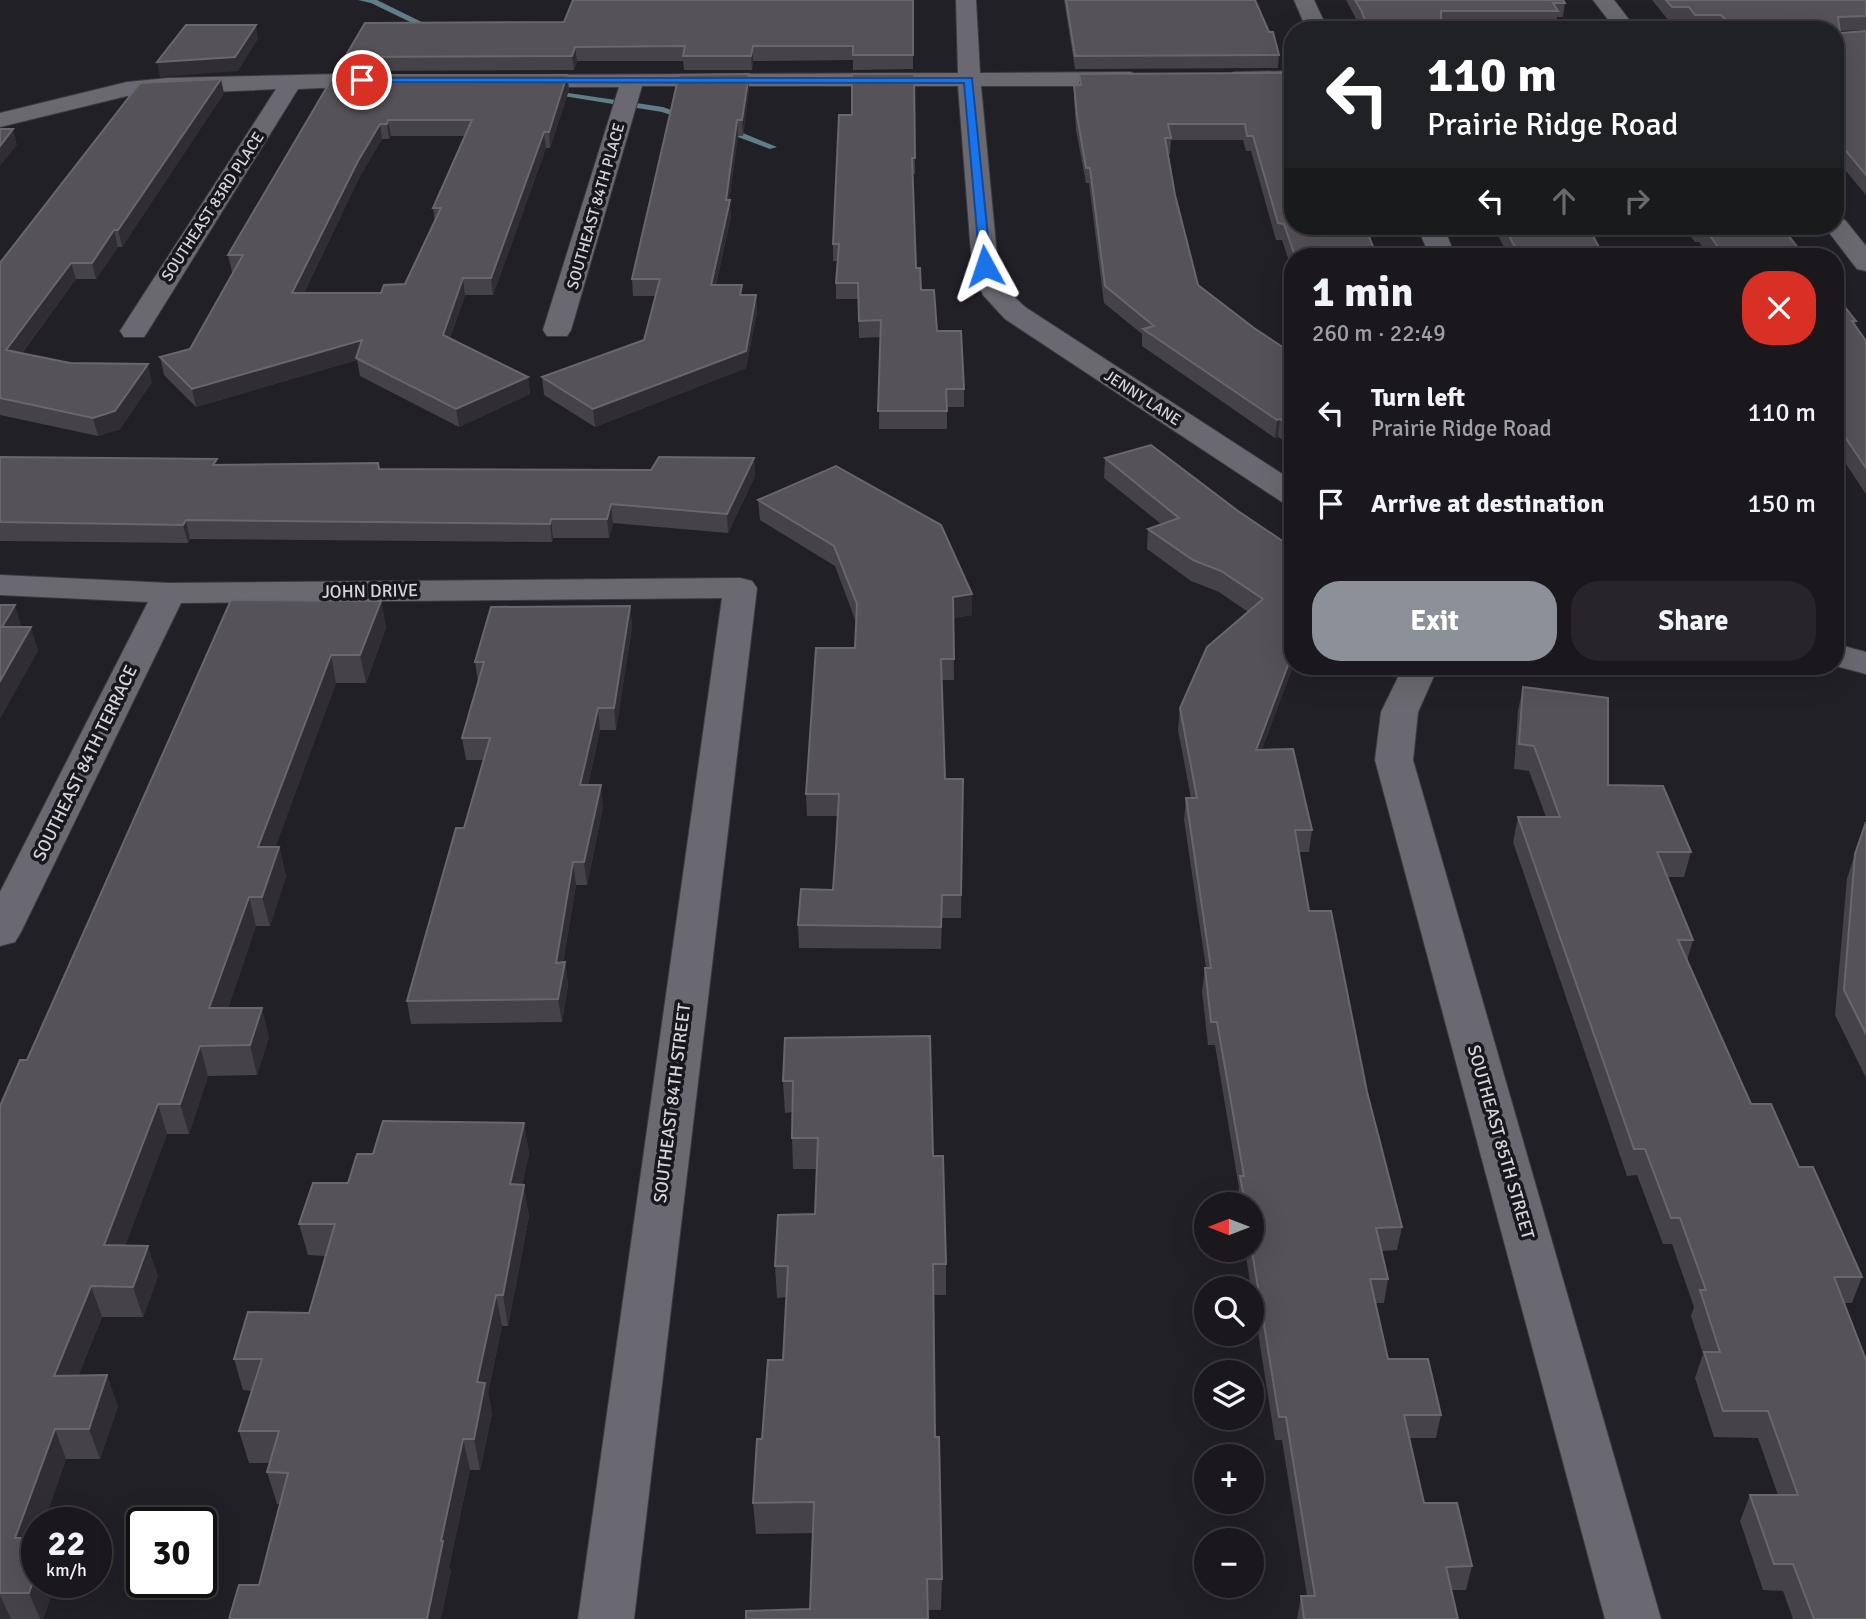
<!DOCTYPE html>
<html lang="en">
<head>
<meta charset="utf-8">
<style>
	body { margin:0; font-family:Signika,sans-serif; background:#27252a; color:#f1f3f6; height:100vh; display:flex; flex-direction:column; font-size:26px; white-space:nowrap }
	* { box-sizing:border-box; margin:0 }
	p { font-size:23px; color:#9fa0a4 }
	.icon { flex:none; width:38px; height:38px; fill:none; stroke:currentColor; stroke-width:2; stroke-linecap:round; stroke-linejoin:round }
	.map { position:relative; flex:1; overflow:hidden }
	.details { position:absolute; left:1284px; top:248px; width:560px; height:427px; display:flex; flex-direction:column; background:#1a181d; border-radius:28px; box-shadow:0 7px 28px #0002,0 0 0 2px #38373b }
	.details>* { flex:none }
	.hud { position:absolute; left:1284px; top:21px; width:560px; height:214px; border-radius:28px; box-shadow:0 7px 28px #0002,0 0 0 2px #38373b; background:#202124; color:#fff; overflow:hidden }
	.needle { width:46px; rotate:270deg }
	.tools { position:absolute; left:1194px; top:1192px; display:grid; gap:14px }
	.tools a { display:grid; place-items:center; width:70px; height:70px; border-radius:50%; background:#1a181d; box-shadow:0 7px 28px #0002,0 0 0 2px #38373b; font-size:35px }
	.speed { position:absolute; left:21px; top:1507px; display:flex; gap:14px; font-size:35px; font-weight:700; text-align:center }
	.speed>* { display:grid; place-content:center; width:91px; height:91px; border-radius:50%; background:#1a181d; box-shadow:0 7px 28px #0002,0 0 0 2px #38373b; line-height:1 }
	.speed small { font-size:18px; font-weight:400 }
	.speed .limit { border:4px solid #111; border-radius:10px; background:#fff; color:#111 }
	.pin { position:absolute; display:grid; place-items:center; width:60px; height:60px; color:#fff; margin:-30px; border:4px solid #fff; border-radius:50%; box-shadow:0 2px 7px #0007 }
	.me { position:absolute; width:77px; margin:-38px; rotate:355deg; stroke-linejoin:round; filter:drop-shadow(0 0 5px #0008) }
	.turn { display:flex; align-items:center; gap:24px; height:147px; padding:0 28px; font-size:32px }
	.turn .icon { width:91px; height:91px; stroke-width:2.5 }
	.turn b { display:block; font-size:49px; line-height:60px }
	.lanes { display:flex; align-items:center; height:66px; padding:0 28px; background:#0003; justify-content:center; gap:35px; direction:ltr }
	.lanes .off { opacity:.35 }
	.round { display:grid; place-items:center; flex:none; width:74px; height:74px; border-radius:28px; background:#27252a }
	.head { display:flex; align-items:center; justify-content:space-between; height:119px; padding:0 28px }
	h1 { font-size:42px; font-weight:800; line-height:52px }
	.button { display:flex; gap:14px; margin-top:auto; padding:14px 28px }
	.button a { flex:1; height:80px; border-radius:28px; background:#8c9099; color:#fff; font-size:28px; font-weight:800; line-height:80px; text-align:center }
	.button a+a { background:#27252a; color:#f1f3f6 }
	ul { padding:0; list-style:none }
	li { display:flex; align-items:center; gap:21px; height:91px; padding:0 28px }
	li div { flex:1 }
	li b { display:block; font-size:26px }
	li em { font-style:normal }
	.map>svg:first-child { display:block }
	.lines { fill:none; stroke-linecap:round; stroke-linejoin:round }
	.stream { fill:#607e87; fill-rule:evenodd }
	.street-casing { stroke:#3c3b40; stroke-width:2 }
	.street { fill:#6a6971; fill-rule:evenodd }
	.wall { fill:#454248; fill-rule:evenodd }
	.shaded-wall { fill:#302e34 }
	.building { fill:#555258; stroke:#69666c; stroke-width:2; fill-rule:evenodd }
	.route { fill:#1a73e8; stroke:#114b97; stroke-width:2 }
	.labels { text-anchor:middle; stroke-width:7; stroke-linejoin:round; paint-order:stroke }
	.far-street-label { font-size:16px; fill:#d6d5d9; stroke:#19171e }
	.street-label { font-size:18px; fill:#d6d5d9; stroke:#19171e }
</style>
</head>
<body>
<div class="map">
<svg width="1866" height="1619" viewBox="0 0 1866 1619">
	<rect width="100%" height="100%" fill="#222027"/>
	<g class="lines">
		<path class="stream" d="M358,0H377L440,31L433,33L371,3Z
			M548,90L663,107L693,118L689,121L662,112L551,94H548Z
			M722,127H728L777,147L770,149L722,131Z"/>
		<defs>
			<path id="street" d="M956,0H976L980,73L1131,72L1142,79L1131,86H981L998,266L1009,292L1025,307L1293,481V504L1282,502L1005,319L983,295L972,266L958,86H642L571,330L567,336H547L543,330L619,87H516L508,85L505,80L508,75L958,73Z
				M1294,0H1314L1328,30H1307Z
				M1593,0H1614L1637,30H1616Z
				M1293,71V85L1234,86L1223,79L1234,72Z
				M382,73L390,75L393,80L390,85L298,89L148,331L144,337H124L120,331L276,89L127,96L0,127V113L127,82L168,78Z
				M1836,217L1845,220L1866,246V271L1857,269L1824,226H1836Z
				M1417,226H1443L1456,257H1430Z
				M0,575L169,583L740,578L752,581L757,588L634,1619H578L722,598L181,603L21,932L15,942L0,946V892L148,602L0,595Z
				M1836,644L1866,652V674L1836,666Z
				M1403,667H1438L1418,712L1413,760L1661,1619H1605L1375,760L1381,712Z"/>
		</defs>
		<use href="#street" class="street-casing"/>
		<use href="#street" class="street"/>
	</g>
	<path class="wall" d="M913,0V69L853,70V60L753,61L752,70H684L683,61H577L574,70L347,71L345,57L564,22Z
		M1064,0H1255L1279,55L1278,68L1075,69Z
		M1346,0H1563L1565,3L1563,17H1557L1556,24L1441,25V30H1362Z
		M1652,0H1866V30L1839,31L1840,33L1866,31V195L1836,159V30L1692,29L1686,21H1669Z
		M1284,73L1293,226L1377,257H1293V273L1282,240H1276L1251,151H1246L1243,140H1171L1170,154H1168L1175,195L1198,285L1254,328L1293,354V446L1278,437L1275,438L1142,346V334L1104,303L1089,183H1086L1076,130L1074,100V85H1079V74Z
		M914,74L915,174H912L916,268L921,290L937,331L964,389V407H947V429H879L880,337L859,338L858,299H836V283L838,261H833V244L852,115Z
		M334,75H567L569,90L550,148H546L493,295H465L450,338L528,377L530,394L459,427L360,376L357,360L196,407L164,375L160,357L190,349L234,272H232L228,255ZM391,136H465L433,208L435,222L405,284L381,293H304L360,176L382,139H389Z
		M749,89L743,136H738L729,200L731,216L716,285L743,295H756L757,312L746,368L595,427L544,395L542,377L644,340L655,296H633L632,279Z
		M224,93L122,247H118L96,279H76L22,353L152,382L120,429L98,436L0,415V263Z
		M1493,226H1588L1604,257H1509Z
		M1683,226H1781L1805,257H1710L1699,242H1695Z
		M1836,296L1856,321L1855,325L1866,341V494L1836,449Z
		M0,457L218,465L379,469L651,470L754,458L755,476L728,533L613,523L609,538H553L552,542L190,539L188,543L0,541Z
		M1105,458L1238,511L1290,546L1293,543V666L1262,749L1312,830L1309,852H1299L1309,911L1367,1092L1402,1227L1397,1250L1382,1251L1388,1279L1384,1303H1375L1388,1359L1441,1415L1436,1438H1409L1424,1503L1472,1566L1466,1590H1451L1458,1619H1297L1301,1596H1307L1282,1440H1275L1245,1250H1251V1204H1238L1237,1199L1239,1188L1215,1045H1208L1202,991L1205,968H1206L1184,820L1186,798H1191L1178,730L1180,708L1248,612L1219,592L1191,581L1147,549L1148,529L1161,524L1104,478Z
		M758,500L972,594V615L953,618L954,680H942L945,779H963L961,918H942L941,949L799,948L798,925L833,890L838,816H807L806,794L855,648L856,622L835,566L760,520Z
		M231,600L381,601L386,628L366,683H336L275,847H279L286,876L270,926H256L228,1008L269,1037L257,1075L208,1076L189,1134H167L125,1246L158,1276L143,1317H102L78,1376L118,1406L100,1459H66L44,1522H37V1582H56L43,1619H0V1106L27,1060Z
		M630,606L632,627L616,730H600L588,785L603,807L587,885H576L563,962H565L568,985L562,1022L411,1024L407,1001L464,828L484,760H466L462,738L478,682L475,662Z
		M1523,687L1608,785L1691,852L1684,877H1668L1693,940L1687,961L1751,1104L1799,1167L1862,1277L1852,1303H1844L1866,1619H1793L1783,1591L1763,1590L1740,1521L1750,1495H1778L1758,1438L1714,1437L1695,1378L1703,1354L1691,1316L1694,1307L1672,1244H1663L1637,1175L1627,1176L1513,842L1518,817H1546L1529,771L1514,769L1518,711Z
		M1866,822V1078L1835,1015L1847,878Z
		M785,1038L933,1156L946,1264V1295H934L935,1437L942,1579L941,1610L810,1609L813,1533L756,1534L753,1503L762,1439L783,1360L786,1297L777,1298L775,1266L815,1214L817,1169H793L792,1138V1112L785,1113L783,1081Z
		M524,1123L529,1154L522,1185L529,1216L508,1326H502L488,1393L492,1414L480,1470H470L449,1567L451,1573L259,1585L280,1504H277L267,1472L270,1463H249L239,1431L252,1391L243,1390L234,1359L309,1313L325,1256L308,1255L299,1224L348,1183L373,1154Z"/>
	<path class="shaded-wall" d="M256,25L258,39L238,71L160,77L157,62Z
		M753,46V61L752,70L751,56Z
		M575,47L577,61L574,70L572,56Z
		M749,74V89L743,136L742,120Z
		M567,75L569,90L550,148L549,132Z
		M221,79L224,93L122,247L118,230Z
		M388,120L391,136L389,139L387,124Z
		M737,120L738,136L729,203L730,200L731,216L712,302L711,285L726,200Z
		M380,124L382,139L360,176L296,310L292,293L358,161Z
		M13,129L17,145L0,166V146Z
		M544,132L546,148L493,295L491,278Z
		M114,230L118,247L96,279L92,263Z
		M71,263L76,279L11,367L6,350Z
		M463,278L465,295L445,352L443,335Z
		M756,295L757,312L746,368L595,427L593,409Z
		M362,340L357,360L196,407L192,389Z
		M148,364L152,382L120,429L98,436L93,418Z
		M528,377L530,394L459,427L456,409Z
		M1280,419L1278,437L1275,438L1277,420Z
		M754,458L755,476L728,533L727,514Z
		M611,504L613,523L609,538L607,519Z
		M551,519L553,538L552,542L550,524Z
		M186,520L190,539L188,543L183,525Z
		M972,594V615L953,618V597Z
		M381,601L386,628L366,683L360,655Z
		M15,605L22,628L2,627Z
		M630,606L632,627L616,730L614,708Z
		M31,627L38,651L0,719V681Z
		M1293,652V666L1254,771L1256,750Z
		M331,655L336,683L265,876L258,847Z
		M598,708L600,730L583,807L580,785Z
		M601,785L603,807L587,885L584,862Z
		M279,847L286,876L270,926L262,897Z
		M573,862L576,885L559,985L556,963Z
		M249,897L256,926L218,1038L209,1008Z
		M565,962L568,985L562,1022L558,999Z
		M262,1008L269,1037L257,1075L250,1045Z
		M200,1046L208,1076L189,1134L180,1104Z
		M158,1104L167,1134L114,1276L104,1245Z
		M524,1123L529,1154L516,1216L510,1184Z
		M524,1185L529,1216L508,1326L503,1295Z
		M148,1246L158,1276L143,1317L133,1287Z
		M91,1286L102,1317L66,1406L54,1376Z
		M496,1295L502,1326L488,1393L492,1414L480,1470L474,1439L477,1382Z
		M107,1375L118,1406L100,1459L89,1429Z
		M55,1429L66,1459L44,1522H37V1544L15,1538Z
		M463,1439L470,1470L449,1567L451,1573L441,1619H427L441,1541Z
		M37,1570V1582H56L43,1619H40L29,1593Z
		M0,1595L11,1619H0Z"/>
	<path class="building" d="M573,0H913V55H853V46H753L751,56H683L685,46L575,47L572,56L345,57L365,23L564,22Z
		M1066,0H1255L1269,32H1273L1279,55L1075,56Z
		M1355,0H1563L1565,3H1553L1558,11H1441V30H1369L1361,10Z
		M1666,0H1866V16L1838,17L1840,33L1866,31V175L1836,139V30H1735L1721,15H1695L1689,7H1672Z
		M186,25H256L235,57L157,62Z
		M1284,73L1288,85L1293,86V226H1365L1377,257L1295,256L1284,224L1278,223L1253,136H1247L1245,124H1168L1171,138H1165L1175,195L1198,285L1254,328L1293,354V427L1280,419L1277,420L1143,329L1154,326L1105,286L1090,168H1086L1077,115L1074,85H1081L1079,74Z
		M749,74L742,120H737L726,200H730L711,285H742L740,295H756L746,351L593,409L542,377L644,340L660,279H632L679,75Z
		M852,74H914L915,158H912L916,268H920L921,290H934L937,331H961L964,389H946L947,411H878L881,320L859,321L858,283H836L839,244H833L839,115H852Z
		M334,75H567L549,132H544L491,278H463L443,335L528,377L456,409L356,358L362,340L192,389L160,357L190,349L243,255H228ZM388,120H472L433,208H441L405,284L384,285L381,293H292L358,161L380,124H387Z
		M221,79L118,230H114L92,263H71L6,350L70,363L148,364L115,411L93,418L0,398V263L140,83Z
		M0,129H13L0,146Z
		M1504,226H1588L1604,257H1520Z
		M1698,226H1781L1805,257H1725L1703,226Z
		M1836,296L1856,321H1852L1866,341V468L1841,431H1838L1836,428Z
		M1151,445L1238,511L1290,546L1293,543V652L1256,750L1293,749L1312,830H1295L1309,911H1331L1367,1092L1402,1227L1376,1228L1388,1279H1370L1388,1359H1428L1441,1415H1404L1424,1503H1457L1472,1566L1446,1567L1458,1619H1304L1301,1596H1315L1286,1417H1279L1251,1245V1204H1245L1240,1176H1244L1217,1022H1211L1205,968H1211L1186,798H1197L1180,708L1207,647L1263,599L1221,571L1193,560L1148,529L1179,518L1105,458Z
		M0,457L217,459L213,465L378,463L379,469L651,470L659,457L754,458L727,514L611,504L607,519H551L550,524L186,520L183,525L0,522Z
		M836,466L941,525L972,594L953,597L954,659H941L945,779H963L961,895H942L941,927L798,925L801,889L833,890L836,847L839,794H806L816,648H855L857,604L834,546L758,500Z
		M231,600L381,601L360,655H331L258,847H279L262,897H249L209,1008H262L250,1045L200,1046L180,1104H158L104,1245L148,1246L133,1287L91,1286L54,1376L107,1375L89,1429H55L15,1538H37V1570L29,1593H0V1106L20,1060H27Z
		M0,605H15L2,627H31L0,681Z
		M630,606L614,708H598L580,785H601L584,862H573L556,963L565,962L558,999L407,1001L456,828H464L490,738H462L484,662H475L491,607Z
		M1523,687L1608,698V785L1663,786L1691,852H1657L1693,940H1678L1751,1104H1771L1799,1167H1813L1862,1277H1834L1866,1360V1619H1814L1793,1564H1774L1750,1495H1798L1768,1411H1723L1704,1352H1720L1700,1290H1706L1680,1218H1671L1645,1149H1634L1518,817H1560L1534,746L1519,744Z
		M1866,822V1034L1844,990L1855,854Z
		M930,1036L933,1156H943L946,1264H933L935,1437H939L942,1579H927L928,1619H746V1611L810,1609L814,1502L753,1503L757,1439H762L768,1360H783L788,1266H775L778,1215L815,1214L818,1138H792L793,1081H783L785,1038Z
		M383,1121L524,1123L510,1184L524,1185L503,1295H496L477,1382L485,1383L474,1439H463L441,1541H443L427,1619H229L239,1585H259L288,1473L267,1472L279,1431H239L262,1359H234L248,1312L309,1313L335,1224H299L313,1183H348L357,1154H373Z"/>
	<path class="route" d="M362,78H972L991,266L985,270L980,266L964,83L359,82Z"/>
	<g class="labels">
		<g class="far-street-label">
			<text transform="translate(212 206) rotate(-57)" y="6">SOUTHEAST 83RD PLACE</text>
			<text transform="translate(595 206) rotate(-74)" y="6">SOUTHEAST 84TH PLACE</text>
			<text transform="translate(1143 397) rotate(33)" y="6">JENNY LANE</text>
		</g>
		<g class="street-label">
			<text transform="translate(370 591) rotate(-1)" y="6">JOHN DRIVE</text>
			<text transform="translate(85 763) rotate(-64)" y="6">SOUTHEAST 84TH TERRACE</text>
			<text transform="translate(672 1103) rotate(-83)" y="6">SOUTHEAST 84TH STREET</text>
			<text transform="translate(1501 1142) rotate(74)" y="6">SOUTHEAST 85TH STREET</text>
		</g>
	</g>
</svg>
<div class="tools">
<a><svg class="needle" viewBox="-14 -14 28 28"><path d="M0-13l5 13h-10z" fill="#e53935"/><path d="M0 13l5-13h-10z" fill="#9fa0a4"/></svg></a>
<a><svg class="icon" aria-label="search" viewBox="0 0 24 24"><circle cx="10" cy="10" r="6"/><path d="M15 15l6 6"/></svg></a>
<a><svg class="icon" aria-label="layers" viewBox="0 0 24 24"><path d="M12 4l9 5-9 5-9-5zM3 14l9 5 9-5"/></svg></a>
<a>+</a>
<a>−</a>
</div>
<div class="speed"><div>22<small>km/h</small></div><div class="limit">30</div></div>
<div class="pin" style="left:362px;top:80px;background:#d93025"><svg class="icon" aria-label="arrive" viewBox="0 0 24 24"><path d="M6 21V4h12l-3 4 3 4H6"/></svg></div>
<svg class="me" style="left:985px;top:266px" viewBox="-20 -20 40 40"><path d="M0-17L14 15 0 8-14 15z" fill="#1a73e8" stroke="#fff" stroke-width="4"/></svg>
<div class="hud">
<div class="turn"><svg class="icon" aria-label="left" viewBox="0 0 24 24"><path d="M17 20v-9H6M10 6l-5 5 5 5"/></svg><div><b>110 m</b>Prairie Ridge Road</div></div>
<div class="lanes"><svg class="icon" aria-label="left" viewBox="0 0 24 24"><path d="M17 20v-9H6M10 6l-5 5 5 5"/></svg><svg class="icon off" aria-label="ahead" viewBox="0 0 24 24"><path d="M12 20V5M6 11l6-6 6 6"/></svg><svg class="icon off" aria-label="right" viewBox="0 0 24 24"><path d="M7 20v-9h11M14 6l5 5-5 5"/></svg></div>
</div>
<section class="details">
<div class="head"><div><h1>1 min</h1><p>260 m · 22:49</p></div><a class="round" style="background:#d93025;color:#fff"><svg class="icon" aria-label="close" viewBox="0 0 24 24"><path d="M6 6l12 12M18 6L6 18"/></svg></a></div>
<ul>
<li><svg class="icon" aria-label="left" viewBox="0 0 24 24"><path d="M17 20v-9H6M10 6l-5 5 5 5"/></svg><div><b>Turn left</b><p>Prairie Ridge Road</p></div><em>110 m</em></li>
<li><svg class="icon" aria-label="arrive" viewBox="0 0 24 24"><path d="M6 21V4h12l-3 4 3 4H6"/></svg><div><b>Arrive at destination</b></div><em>150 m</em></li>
</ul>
<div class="button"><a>Exit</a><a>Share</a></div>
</section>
</div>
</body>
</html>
